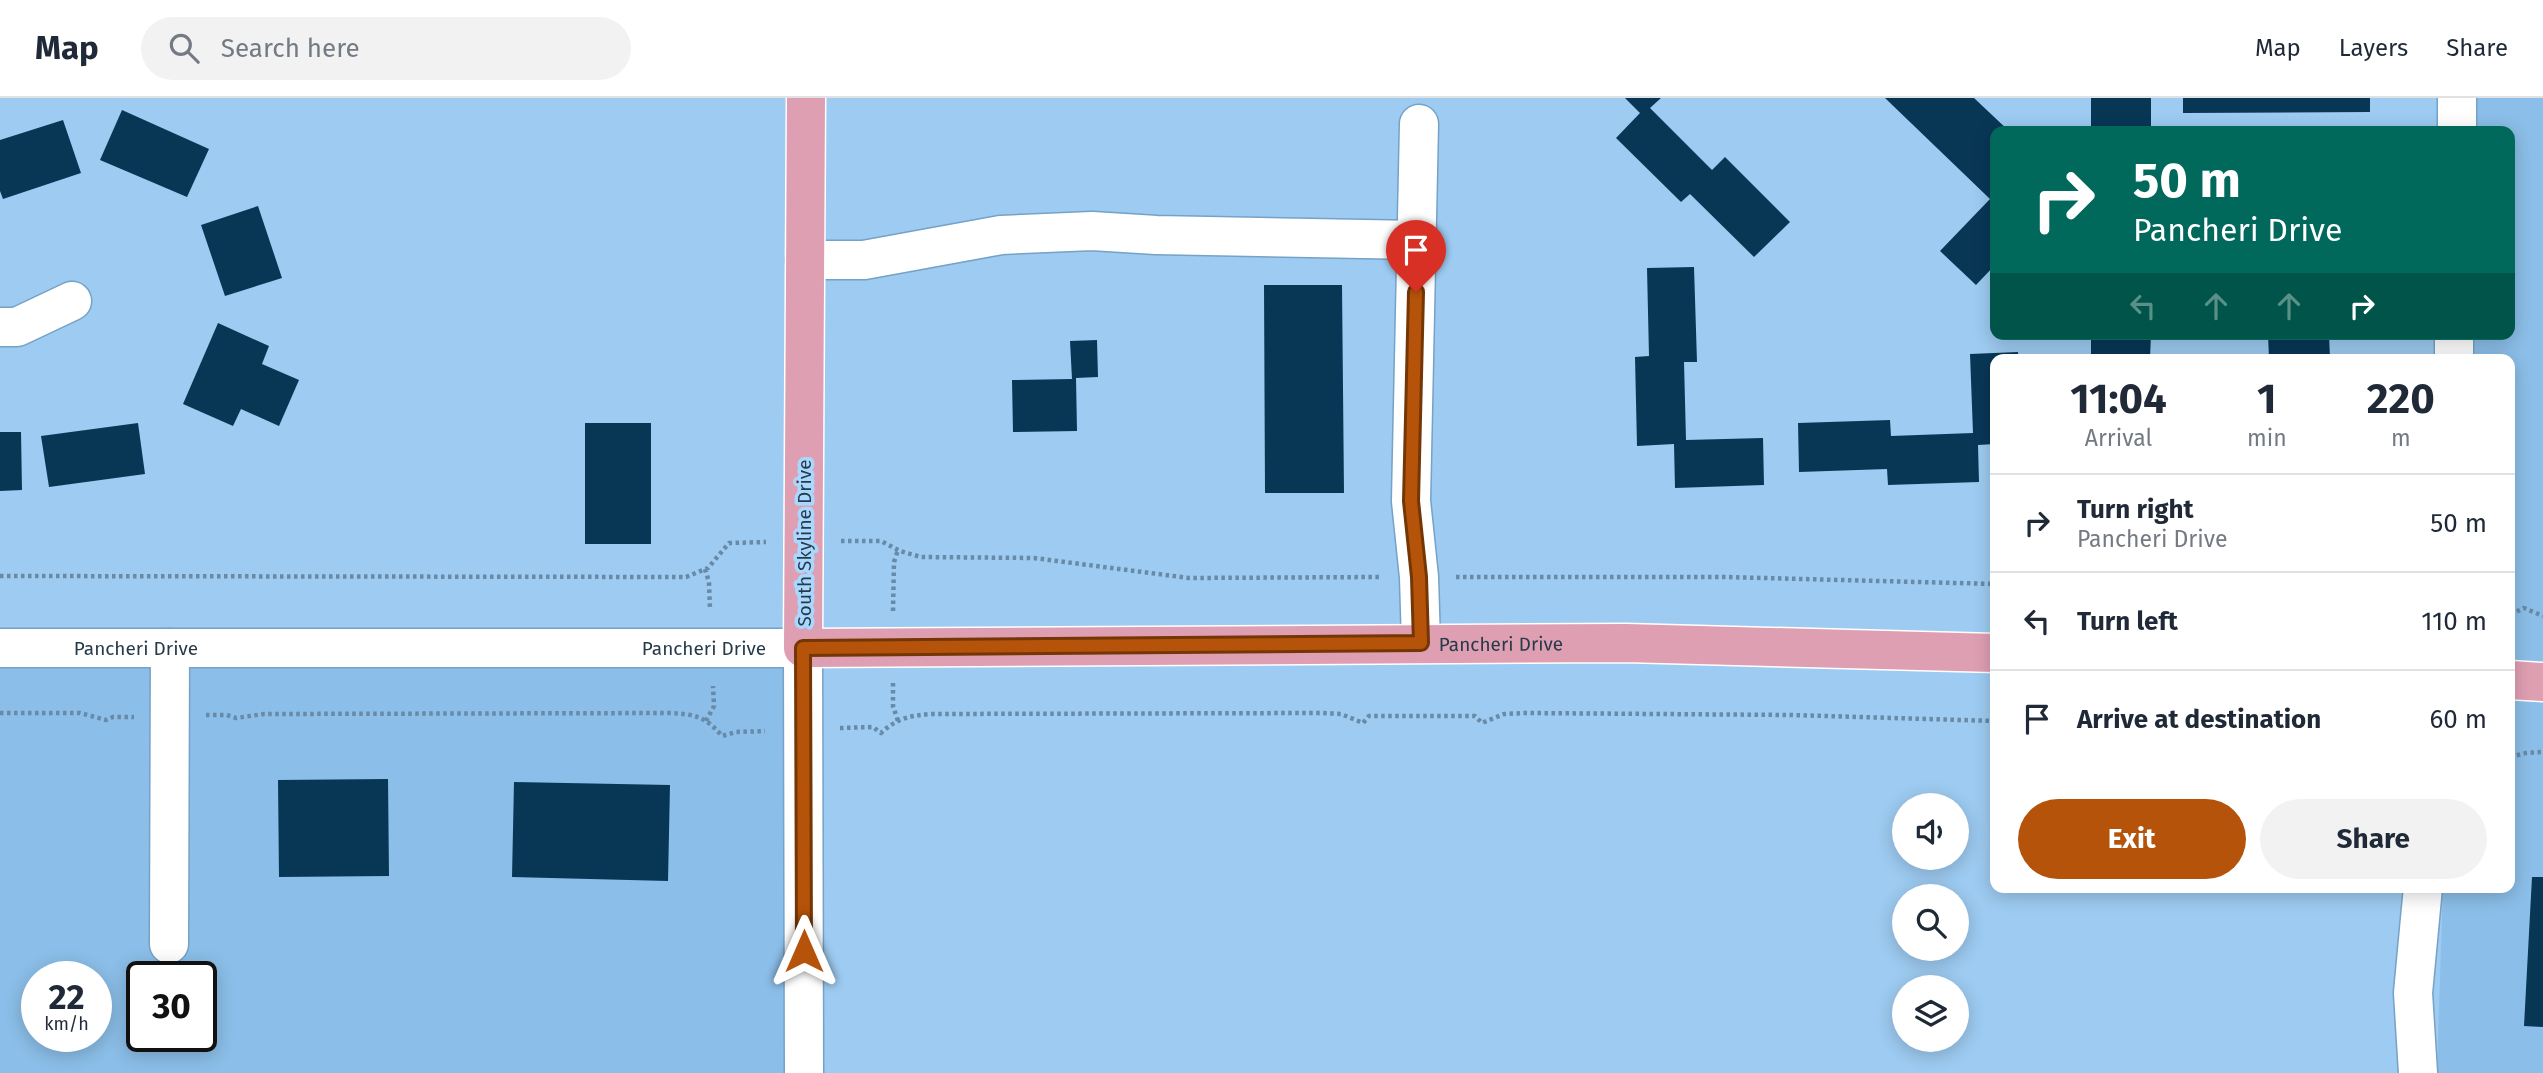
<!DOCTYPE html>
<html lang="en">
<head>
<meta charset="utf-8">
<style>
	body { margin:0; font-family:"Fira Sans",sans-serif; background:#f2f2f3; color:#1f2937; height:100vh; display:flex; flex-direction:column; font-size:26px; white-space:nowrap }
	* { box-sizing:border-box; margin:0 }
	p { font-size:23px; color:#747a83 }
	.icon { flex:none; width:38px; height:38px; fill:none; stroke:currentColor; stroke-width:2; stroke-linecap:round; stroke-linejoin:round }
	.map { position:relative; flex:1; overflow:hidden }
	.panel { position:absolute; left:1990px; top:256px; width:525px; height:539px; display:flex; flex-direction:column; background:#fff; border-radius:14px; box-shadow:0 4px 18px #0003 }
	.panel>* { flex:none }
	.guide { position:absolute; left:1990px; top:28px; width:525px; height:214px; border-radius:14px; box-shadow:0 4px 18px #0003; background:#00695c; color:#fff; overflow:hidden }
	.buttons { position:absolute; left:1892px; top:695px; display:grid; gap:14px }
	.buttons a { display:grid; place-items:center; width:77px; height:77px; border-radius:50%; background:#fff; box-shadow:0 4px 18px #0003; font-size:35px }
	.speed { position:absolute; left:21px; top:863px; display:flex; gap:14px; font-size:35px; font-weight:700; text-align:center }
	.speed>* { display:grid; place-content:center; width:91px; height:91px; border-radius:50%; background:#fff; box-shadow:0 4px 18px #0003; line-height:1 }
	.speed small { font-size:18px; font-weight:400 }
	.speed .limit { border:4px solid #111; border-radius:10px; background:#fff; color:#111 }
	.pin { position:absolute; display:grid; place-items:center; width:60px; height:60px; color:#fff; margin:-72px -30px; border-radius:50% 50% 50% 0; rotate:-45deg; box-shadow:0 0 7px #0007 }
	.pin .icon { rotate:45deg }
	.me { position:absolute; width:77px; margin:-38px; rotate:0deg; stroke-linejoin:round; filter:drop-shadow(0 0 5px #0008) }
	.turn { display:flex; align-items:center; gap:24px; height:147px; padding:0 28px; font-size:32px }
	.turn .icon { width:91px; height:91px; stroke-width:2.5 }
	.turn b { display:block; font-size:49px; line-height:60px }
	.lanes { display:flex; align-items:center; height:66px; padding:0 28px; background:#0003; justify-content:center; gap:35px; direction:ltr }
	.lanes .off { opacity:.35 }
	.eta { display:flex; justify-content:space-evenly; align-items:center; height:119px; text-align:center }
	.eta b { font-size:42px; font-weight:700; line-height:49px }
	.primary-button { display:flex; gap:14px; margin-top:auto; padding:14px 28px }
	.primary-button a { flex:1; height:80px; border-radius:42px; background:#b45309; color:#fff; font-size:28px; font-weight:700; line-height:80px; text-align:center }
	.primary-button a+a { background:#f2f2f3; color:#1f2937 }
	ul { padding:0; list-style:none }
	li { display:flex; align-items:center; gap:21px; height:98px; padding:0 28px; border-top:2px solid #e0e1e3 }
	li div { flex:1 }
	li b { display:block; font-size:26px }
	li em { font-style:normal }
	header { display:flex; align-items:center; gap:42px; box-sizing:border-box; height:98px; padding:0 35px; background:#fff; border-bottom:2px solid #e0e1e3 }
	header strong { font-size:33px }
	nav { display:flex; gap:38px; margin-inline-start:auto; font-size:24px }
	.search { width:490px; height:63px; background:#f2f2f3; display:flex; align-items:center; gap:18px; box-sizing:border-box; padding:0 24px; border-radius:38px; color:#747a83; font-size:26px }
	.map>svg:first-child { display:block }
	.built { fill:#8bbee8; fill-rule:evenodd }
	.building { fill:#083756 }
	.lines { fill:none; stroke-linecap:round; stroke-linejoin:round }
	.minor-casing { stroke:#75a2c6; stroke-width:41 }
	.major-casing { stroke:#fff; stroke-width:41 }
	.path { stroke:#688aa6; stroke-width:4.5; stroke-dasharray:3.5 3.5; stroke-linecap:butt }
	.minor { stroke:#fff; stroke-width:38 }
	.major { stroke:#df9fb2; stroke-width:38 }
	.route-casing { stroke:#753606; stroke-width:18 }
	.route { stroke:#b45309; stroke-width:12 }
	.labels { text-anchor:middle; stroke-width:7; stroke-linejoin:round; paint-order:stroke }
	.street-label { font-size:19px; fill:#273a49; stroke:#a9d8ff }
</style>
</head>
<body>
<header>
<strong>Map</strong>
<div class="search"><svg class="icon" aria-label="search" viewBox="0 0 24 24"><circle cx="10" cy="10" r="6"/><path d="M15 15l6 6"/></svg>Search here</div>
<nav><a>Map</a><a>Layers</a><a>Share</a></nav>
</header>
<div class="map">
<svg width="2543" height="975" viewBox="0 0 2543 975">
	<rect width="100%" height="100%" fill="#9dcbf1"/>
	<path class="built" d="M2457,0H2543V975H2437L2443,789H2510V261H2454V236H2510V33H2457Z
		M0,550H803L804,975H0ZM37,878H96V938H37ZM142,878H201V938H142Z"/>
	<path class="building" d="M1625,0H1661L1650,10L1712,72L1725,59L1790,124L1754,159L1690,96L1681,104L1616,40L1640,15Z
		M1885,0H1974L2009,33H1995V167L1976,187L1940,153L1990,101Z
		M2091,0H2151V33H2091Z
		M2183,0H2370V14L2183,15Z
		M122,12L209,51L187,99L100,62Z
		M63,22L81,75L3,101L0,93V42Z
		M258,108L282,180L225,198L201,127Z
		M1694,169L1697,264H1684L1686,342L1763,340L1764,387L1675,390L1674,346L1637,348L1635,259L1649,258L1647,170Z
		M1264,187H1342L1344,395H1265Z
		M218,225L269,248L262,266L299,282L279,328L241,311L233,328L183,306Z
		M2091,236H2151L2150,261H2091Z
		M2268,236H2329L2330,261H2269Z
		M1097,242L1098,279L1076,280L1077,333L1013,334L1012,282L1072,281L1070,243Z
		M2018,254V261H1995V346L1978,347L1979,384L1888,387L1887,371L1799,374L1798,325L1890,322L1891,338L1973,335L1970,256Z
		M138,325L145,376L49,389L41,338Z
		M585,325H651V446H585Z
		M0,334H21L22,392L0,393Z
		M388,681L389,778L279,779L278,682Z
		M514,684L670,687L668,783L512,779Z
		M2532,779H2543V929L2524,928Z"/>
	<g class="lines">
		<defs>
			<g id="minor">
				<path d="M1419,26L1411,403L1419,479L1421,545"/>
				<path d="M2457,33V0"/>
				<path d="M805,162H864L1001,137L1092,133L1156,137L1417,142"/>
				<path d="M0,229H17L72,203"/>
				<path d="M2454,261V236"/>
				<path id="s1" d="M0,550H803L804,975"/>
				<path d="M169,846L170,550"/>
				<path d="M2418,975L2413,895L2423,789"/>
			</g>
			<g id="major">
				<path id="s2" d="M806,0L803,550L1626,545L1995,555"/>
				<path d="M2510,582L2543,584"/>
			</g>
		</defs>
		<use href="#minor" class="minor-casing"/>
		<use href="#major" class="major-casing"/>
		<path class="path" d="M841,443H881L900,453L921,459L1034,460L1189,480L1381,479
			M705,471L709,484L710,512
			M0,478L686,479L708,470L729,445L766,444
			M1456,479H1725L1995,486
			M893,513L894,464L898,452
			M2510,513L2516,514L2524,510L2543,518
			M893,585V608L898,623
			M0,615H80L106,622L113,619H134
			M206,617H227L236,620L264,616L670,615C695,616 706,619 722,638L736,634L765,633
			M706,623L714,608L713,588
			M840,630L873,629L881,635C897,620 912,617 933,616L1322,615L1341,616L1363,625L1369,618H1475L1482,625L1504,616L1525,615L1792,617L1995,623
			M2510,659L2526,655L2543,654"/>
		<use href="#minor" class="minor"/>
		<use href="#major" class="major"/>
	</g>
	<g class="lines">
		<defs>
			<path id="route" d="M804,853L803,550L1421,545L1419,479L1411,403L1416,194"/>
		</defs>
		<use href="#route" class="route-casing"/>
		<use href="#route" class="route"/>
	</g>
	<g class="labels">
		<g class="street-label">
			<text transform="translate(804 445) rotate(-90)" y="7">South Skyline Drive</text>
			<text dy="7" stroke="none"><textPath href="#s2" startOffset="1248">Pancheri Drive</textPath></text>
			<text dy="7" stroke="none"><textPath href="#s1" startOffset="136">Pancheri Drive</textPath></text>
			<text dy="7" stroke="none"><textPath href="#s1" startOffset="704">Pancheri Drive</textPath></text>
		</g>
	</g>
</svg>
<div class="buttons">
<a><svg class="icon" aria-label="sound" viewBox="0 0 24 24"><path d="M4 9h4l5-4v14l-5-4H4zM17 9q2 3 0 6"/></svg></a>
<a><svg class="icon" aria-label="search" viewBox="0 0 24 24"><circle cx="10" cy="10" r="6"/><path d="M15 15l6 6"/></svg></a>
<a><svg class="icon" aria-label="layers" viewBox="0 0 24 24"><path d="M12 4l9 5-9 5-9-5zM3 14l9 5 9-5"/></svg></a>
</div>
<div class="speed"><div>22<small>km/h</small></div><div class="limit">30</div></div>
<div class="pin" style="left:1416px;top:194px;background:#d93025"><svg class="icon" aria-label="arrive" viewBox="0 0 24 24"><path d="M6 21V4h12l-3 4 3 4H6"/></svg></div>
<svg class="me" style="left:804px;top:853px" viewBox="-20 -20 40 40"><path d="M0-17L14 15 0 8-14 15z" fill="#b45309" stroke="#fff" stroke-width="4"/></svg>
<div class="guide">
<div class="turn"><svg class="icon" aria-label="right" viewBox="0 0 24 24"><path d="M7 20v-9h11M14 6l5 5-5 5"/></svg><div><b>50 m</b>Pancheri Drive</div></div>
<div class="lanes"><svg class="icon off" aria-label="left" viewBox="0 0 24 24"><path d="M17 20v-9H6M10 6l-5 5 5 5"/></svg><svg class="icon off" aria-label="ahead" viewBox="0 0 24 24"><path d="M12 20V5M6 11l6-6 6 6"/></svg><svg class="icon off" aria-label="ahead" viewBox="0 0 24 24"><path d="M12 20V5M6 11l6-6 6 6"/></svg><svg class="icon" aria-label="right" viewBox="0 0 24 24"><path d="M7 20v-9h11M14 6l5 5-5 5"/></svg></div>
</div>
<section class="panel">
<div class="eta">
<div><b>11:04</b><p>Arrival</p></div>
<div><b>1</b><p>min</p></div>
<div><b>220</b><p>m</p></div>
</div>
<ul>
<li><svg class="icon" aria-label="right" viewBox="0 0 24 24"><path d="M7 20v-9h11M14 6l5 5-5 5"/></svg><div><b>Turn right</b><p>Pancheri Drive</p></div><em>50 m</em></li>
<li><svg class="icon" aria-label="left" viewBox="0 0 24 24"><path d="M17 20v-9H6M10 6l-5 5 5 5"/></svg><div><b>Turn left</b></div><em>110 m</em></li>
<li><svg class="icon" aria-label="arrive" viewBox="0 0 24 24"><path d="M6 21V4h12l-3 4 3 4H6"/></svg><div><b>Arrive at destination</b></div><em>60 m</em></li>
</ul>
<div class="primary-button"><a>Exit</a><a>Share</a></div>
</section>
</div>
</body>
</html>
